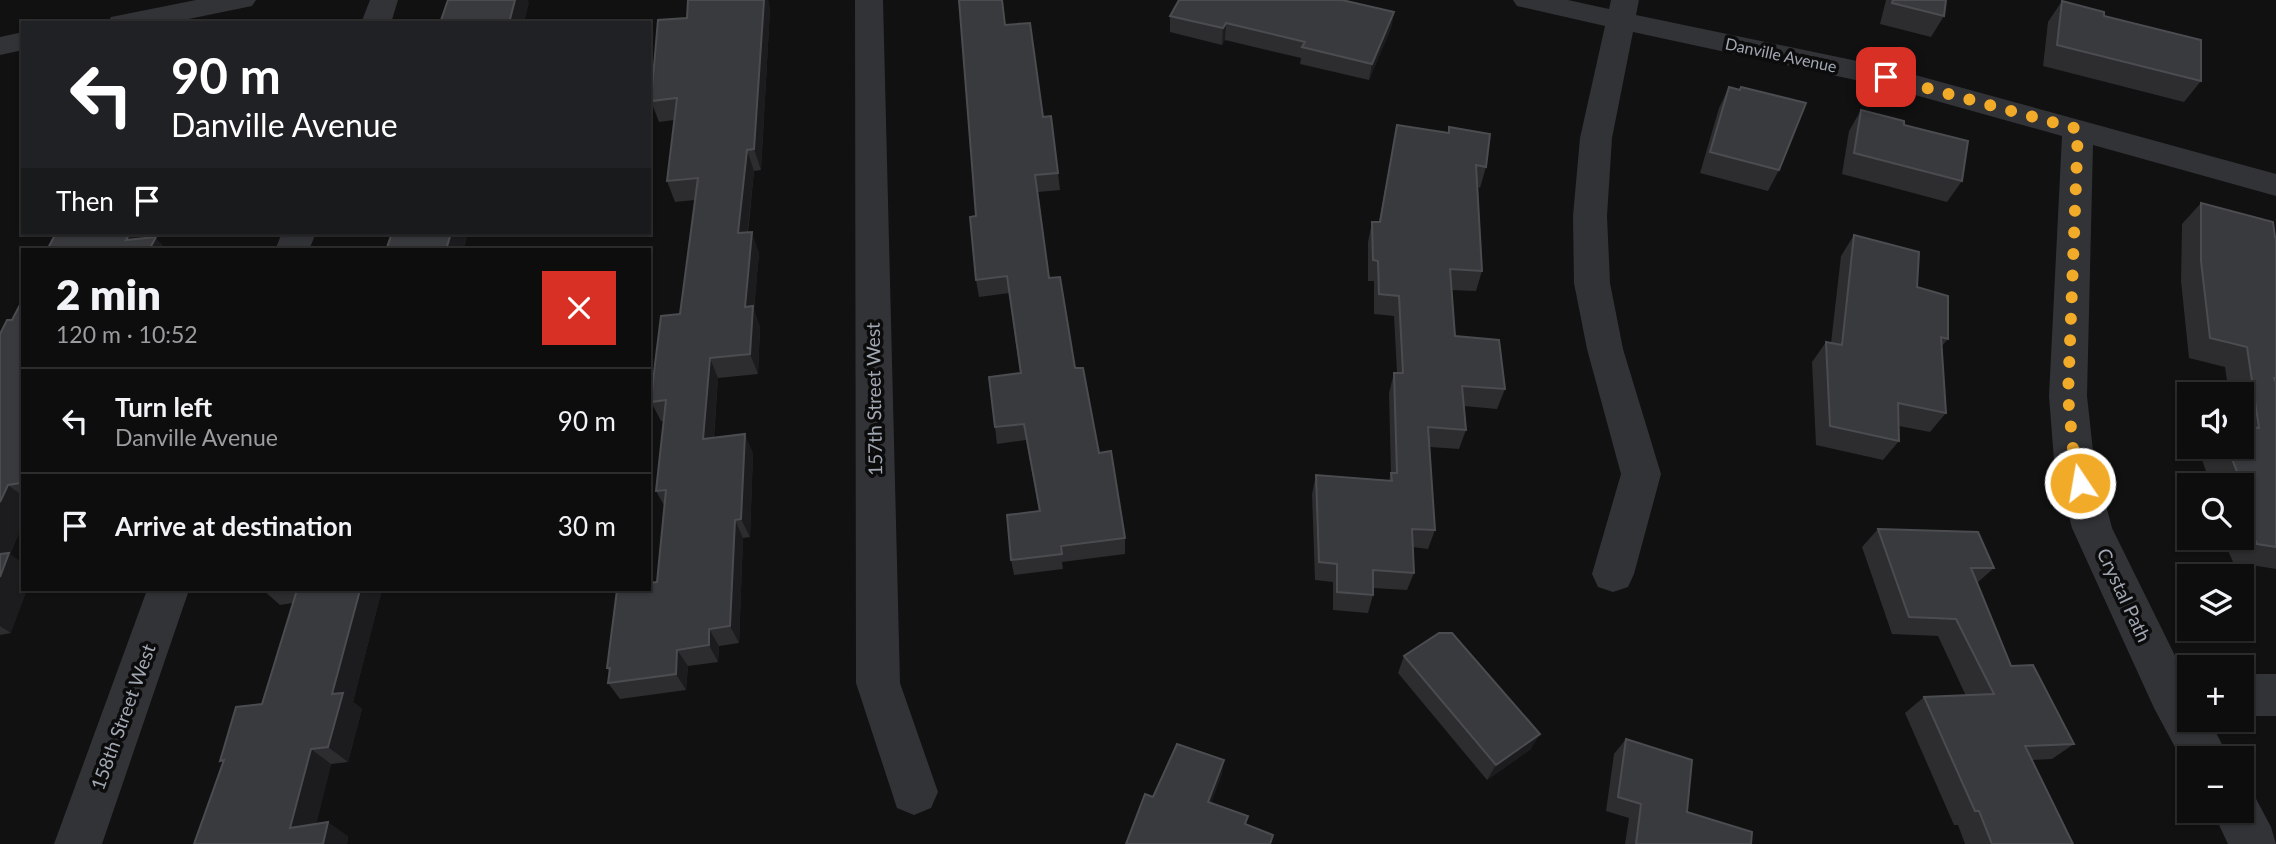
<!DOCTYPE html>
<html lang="en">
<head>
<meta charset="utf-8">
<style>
	body { margin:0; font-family:Lato,sans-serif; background:#1b1b1c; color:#f1f3f6; height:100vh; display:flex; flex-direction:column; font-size:26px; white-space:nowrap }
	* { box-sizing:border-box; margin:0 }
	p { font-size:23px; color:#9a9c9e }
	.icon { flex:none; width:38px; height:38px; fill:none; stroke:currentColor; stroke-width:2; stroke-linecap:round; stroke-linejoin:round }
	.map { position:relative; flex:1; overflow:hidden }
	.side { position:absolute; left:21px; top:248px; width:630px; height:343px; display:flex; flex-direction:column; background:#0d0d0e; border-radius:0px; box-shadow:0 2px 5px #0004,0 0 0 2px #2d2d2e }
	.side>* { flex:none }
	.top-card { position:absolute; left:21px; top:21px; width:630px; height:214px; border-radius:0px; box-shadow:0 2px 5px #0004,0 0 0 2px #2d2d2e; background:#202124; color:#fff; overflow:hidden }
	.controls { position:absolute; left:2177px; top:382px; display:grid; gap:14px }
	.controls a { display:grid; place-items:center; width:77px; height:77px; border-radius:0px; background:#0d0d0e; box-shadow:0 2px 5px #0004,0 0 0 2px #2d2d2e; font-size:35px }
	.pin { position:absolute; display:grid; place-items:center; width:60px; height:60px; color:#fff; margin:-30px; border-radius:14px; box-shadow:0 4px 10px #0006 }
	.me { position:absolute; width:77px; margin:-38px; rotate:348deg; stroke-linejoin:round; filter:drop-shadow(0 0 5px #0008) }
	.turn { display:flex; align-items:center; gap:24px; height:147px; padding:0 35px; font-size:32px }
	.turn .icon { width:91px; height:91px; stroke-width:2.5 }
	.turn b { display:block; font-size:49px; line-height:60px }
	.then { display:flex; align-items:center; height:66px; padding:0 35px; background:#0003; gap:14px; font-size:26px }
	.round { display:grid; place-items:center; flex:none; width:74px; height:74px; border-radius:0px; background:#1b1b1c }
	.head { display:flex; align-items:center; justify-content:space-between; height:119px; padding:0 35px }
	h1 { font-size:42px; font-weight:800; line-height:52px }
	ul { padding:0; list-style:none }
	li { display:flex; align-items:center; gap:21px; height:105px; padding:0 35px; border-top:2px solid #2d2d2e }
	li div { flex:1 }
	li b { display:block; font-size:26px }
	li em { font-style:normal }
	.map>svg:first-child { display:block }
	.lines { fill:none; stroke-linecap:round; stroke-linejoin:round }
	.minor { fill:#323337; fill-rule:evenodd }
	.wall { fill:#2d2d30 }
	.shaded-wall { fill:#1c1c1e }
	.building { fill:#393a3e; stroke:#4a4c50; stroke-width:2 }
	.route { stroke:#f2ab29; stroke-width:12; stroke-dasharray:0 21.6 }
	.labels { text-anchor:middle; stroke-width:7; stroke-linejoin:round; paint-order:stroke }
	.far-street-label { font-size:16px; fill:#a2a8b3; stroke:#0c0c0d }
	.street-label { font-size:19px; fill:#a2a8b3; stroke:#0c0c0d }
</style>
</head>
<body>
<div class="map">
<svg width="2276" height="844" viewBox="0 0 2276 844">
	<rect width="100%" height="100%" fill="#111112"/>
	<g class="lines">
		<path class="minor" d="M196,0H256L252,6L169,23H107L111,17Z
			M370,0H398L391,23H361Z
			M855,0H883L900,683L938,792L931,808L914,815L897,808L856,683Z
			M1513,0H1568L1609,9L1611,0H1639L1636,15L1886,67L2276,174V196L2093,145L2087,396L2094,460L2112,528L2189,684V719H2209L2229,758H2189V773L2154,708L2072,528L2054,460L2049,396L2062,136L1883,86L1633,32L1612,138L1607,216L1610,283L1623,349L1661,474L1634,574L1628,587L1613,592L1598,587L1592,574L1621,474L1587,349L1574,283L1573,216L1580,138L1605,26L1517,6Z
			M23,32V50L0,55V37Z
			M282,233H316L309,250H275Z
			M147,590H189L102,844H54Z
			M2242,674H2276V716H2242Z
			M2242,789L2253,793L2271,827L2276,844H2228L2212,810H2242Z"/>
	</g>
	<path class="wall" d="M688,0H768L770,9L761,170L754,171L748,233L759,253L754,310L760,327L758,374L718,378L714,437L753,453L750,537L743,538L739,643L719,646L718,662L688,666L686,690L620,699L608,683L609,671L607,668L657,582L665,507L656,491L663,421H661L651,402L680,314L695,200L675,202L667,181L674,120L659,122L651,101L687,18Z
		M1886,0H1946L1944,16L1931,37L1880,24Z
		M2062,1L2104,16L2201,81L2184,102L2043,66L2048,22Z
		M1394,12L1391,28L1369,80L1300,64L1301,58L1225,40L1222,45L1170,32V16Z
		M1005,25L1043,117L1058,173L1060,190L1038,192L1049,278L1099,453L1125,538V554L1062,562L1063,569L1014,575L1011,560L1039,511L1026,440L997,444L995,427L1020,373L1009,293L979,297L976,280V216Z
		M1729,87L1779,170L1768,191L1700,173L1719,108Z
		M1861,110L1904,125L1962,181L1947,202L1842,174L1849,131Z
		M1397,125L1448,133L1449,127L1486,167L1480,188L1478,187L1482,271L1476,291L1451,290L1455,336L1505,389L1497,409L1464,406L1466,430L1459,449L1430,447L1435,530L1428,549L1413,547L1414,573L1407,590L1373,588V595L1368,613L1333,610V582L1315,580L1312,494L1316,475L1389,480L1391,473L1389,393L1394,373H1397L1394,316L1374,314V281H1368V242L1372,222H1379Z
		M2201,203L2276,237V569L2233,562L2222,537H2242V485H2211L2197,446H2242V394H2229L2225,367L2189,358L2181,281L2182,224Z
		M1854,235L1917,287L1948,339L1941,347L1946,413L1930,432L1899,426V441L1883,460L1816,445L1812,362L1826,342L1831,343L1841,256Z
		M23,299V524L10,554L11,633L0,635V334L12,320Z
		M1878,529L1994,568L1977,583L2011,666L2074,744L2052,759L2032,760L2073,844H1965L1958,825H1954L1905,713L1924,697L1966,696L1938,636L1892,634L1862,547Z
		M263,590H388L387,592L381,593L353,702L362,709L348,762L331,764L316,824L348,836L347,844H194L223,763L220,761L262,704L293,603L280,605Z
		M1404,656L1531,749L1487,780L1398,673Z
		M1626,739L1687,812L1751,844H1625L1629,818L1606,811L1614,754Z"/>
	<path class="shaded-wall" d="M515,0H528L529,3L524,23H509Z
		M764,0H768L770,9L761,170L754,149Z
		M1394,12L1391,28L1369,80L1372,64Z
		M1226,23L1225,40L1222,45L1223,28Z
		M747,150L754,171L745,254L738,233Z
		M752,232L759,253L754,310L760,327L758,374L750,354L745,307Z
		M130,233H158L156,238L167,250H135L126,240Z
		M451,233H468L464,250H446Z
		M710,358L718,378L712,458L703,439Z
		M745,434L753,453L750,537L741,519Z
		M8,485L23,496V524L10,554L23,563V590H27L11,633L0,626V502Z
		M735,520L743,538L739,643L730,626Z
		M360,590H377L381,593L353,702L362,709L348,762L328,747L332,694Z
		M709,629L719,646L718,662L709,645Z
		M677,650L688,666L686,690L676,674Z
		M1540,734L1531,749L1487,780L1496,765Z
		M311,749L331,764L312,842L290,828Z
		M1224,760L1222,775L1206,816L1208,802Z
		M328,822L348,836L347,844H323Z"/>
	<path class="building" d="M448,0H515L509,23H440Z
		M688,0H764L754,149L747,150L738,233L752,232L745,307L753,306L750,354L710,358L703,439L745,434L741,519L735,520L730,626L709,629V645L677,650L676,674L608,683L610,668H607L617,590H649V583L657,582L666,490L656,491L666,400L651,402L655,364L661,316L680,314L698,178L667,181L677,98L651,101L658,20L687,18Z
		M959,0H1002L1005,25L1030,23L1043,117L1051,116L1058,173L1035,175L1049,278L1060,277L1075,368H1083L1099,453L1111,451L1125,538L1061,546L1062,554L1011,560L1007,515L1040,511L1024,424L995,427L989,377L1021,373L1007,276L976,280L970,217L976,216Z
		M1179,0H1342L1394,12L1372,64L1302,47L1305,42L1226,23L1223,28L1170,16Z
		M1893,0H1946L1944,16L1892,3Z
		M2062,1L2104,12V16L2201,40V81L2057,45Z
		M1729,87L1740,90L1741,87L1806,103L1779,170L1710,152Z
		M1861,110L1904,121V125L1968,141L1962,181L1854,153Z
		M1397,125L1449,133V127L1490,134L1486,167L1476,165L1482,271L1450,269L1455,336L1499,340L1505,389L1462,386L1466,430L1428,427L1435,530L1412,529L1414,573L1373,570V595L1337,592V564L1319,562L1316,475L1392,481L1391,473H1397L1394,373H1403L1399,296L1379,294L1378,261L1373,260L1372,222H1380Z
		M2201,203L2273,222L2275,237H2276V378H2274L2276,383V547L2257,544L2242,511V487H2243L2227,446H2242V426L2259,428L2247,347L2210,338L2201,261Z
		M56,233H130L126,240L156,237L149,250H47Z
		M392,233H451L446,250H386Z
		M1854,235L1919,252L1917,287L1948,296V339L1941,337L1946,413L1898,403L1899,441L1830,426L1826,342L1842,345Z
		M23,299V477L20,483L8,485L0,502V334L7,320H12Z
		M1878,529L1978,532L1994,568H1971L2011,666L2033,665L2074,744L2025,746L2073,844H1992L1979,811H1975L1924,697L1994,694L1956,619L1909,617Z
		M9,553L0,577V554Z
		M297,590H360L332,694L343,693L328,747L311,749L290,828L328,822L323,844H194L224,760L220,761L236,707L262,704Z
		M1439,633H1452L1540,734L1496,765L1404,656Z
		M1626,739L1692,760L1687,812L1752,832L1751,844H1636L1641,804L1618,797Z
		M1177,744L1224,760L1208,802L1248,816L1245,824L1273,835L1270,844H1126L1145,794L1153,797Z"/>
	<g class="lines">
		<path class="route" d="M1886,77L2078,129L2068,396L2074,460L2080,483"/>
	</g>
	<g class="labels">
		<g class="far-street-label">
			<text transform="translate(1781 55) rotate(12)" y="6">Danville Avenue</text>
		</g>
		<g class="street-label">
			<text transform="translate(874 399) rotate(-91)" y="7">157th Street West</text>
			<text transform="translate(2124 595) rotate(65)" y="7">Crystal Path</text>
			<text transform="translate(123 717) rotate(-70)" y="7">158th Street West</text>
		</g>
	</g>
</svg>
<div class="controls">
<a><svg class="icon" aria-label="sound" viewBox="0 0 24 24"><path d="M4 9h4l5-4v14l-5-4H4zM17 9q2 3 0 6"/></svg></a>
<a><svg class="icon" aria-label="search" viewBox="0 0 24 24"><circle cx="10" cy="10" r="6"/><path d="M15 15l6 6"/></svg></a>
<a><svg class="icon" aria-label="layers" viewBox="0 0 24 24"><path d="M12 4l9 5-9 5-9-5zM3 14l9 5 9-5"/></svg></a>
<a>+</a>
<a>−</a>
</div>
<div class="pin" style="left:1886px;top:77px;background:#d93025"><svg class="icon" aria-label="arrive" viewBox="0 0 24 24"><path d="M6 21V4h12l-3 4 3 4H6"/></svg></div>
<svg class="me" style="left:2080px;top:483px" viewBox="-20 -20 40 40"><circle r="17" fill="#f2ab29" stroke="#fff" stroke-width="3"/><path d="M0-11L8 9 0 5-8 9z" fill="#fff"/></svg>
<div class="top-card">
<div class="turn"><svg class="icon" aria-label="left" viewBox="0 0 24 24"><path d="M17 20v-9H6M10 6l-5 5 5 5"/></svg><div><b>90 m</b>Danville Avenue</div></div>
<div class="then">Then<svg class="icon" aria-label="arrive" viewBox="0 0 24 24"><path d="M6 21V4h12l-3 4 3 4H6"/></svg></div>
</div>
<section class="side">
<div class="head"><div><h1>2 min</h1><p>120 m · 10:52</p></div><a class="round" style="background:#d93025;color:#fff"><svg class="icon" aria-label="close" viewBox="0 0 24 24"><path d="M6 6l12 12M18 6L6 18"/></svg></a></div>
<ul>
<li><svg class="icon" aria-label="left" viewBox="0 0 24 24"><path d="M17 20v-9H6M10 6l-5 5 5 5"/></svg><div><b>Turn left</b><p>Danville Avenue</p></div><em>90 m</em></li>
<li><svg class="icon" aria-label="arrive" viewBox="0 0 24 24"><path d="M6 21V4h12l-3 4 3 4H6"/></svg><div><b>Arrive at destination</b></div><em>30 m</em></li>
</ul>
</section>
</div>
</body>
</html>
